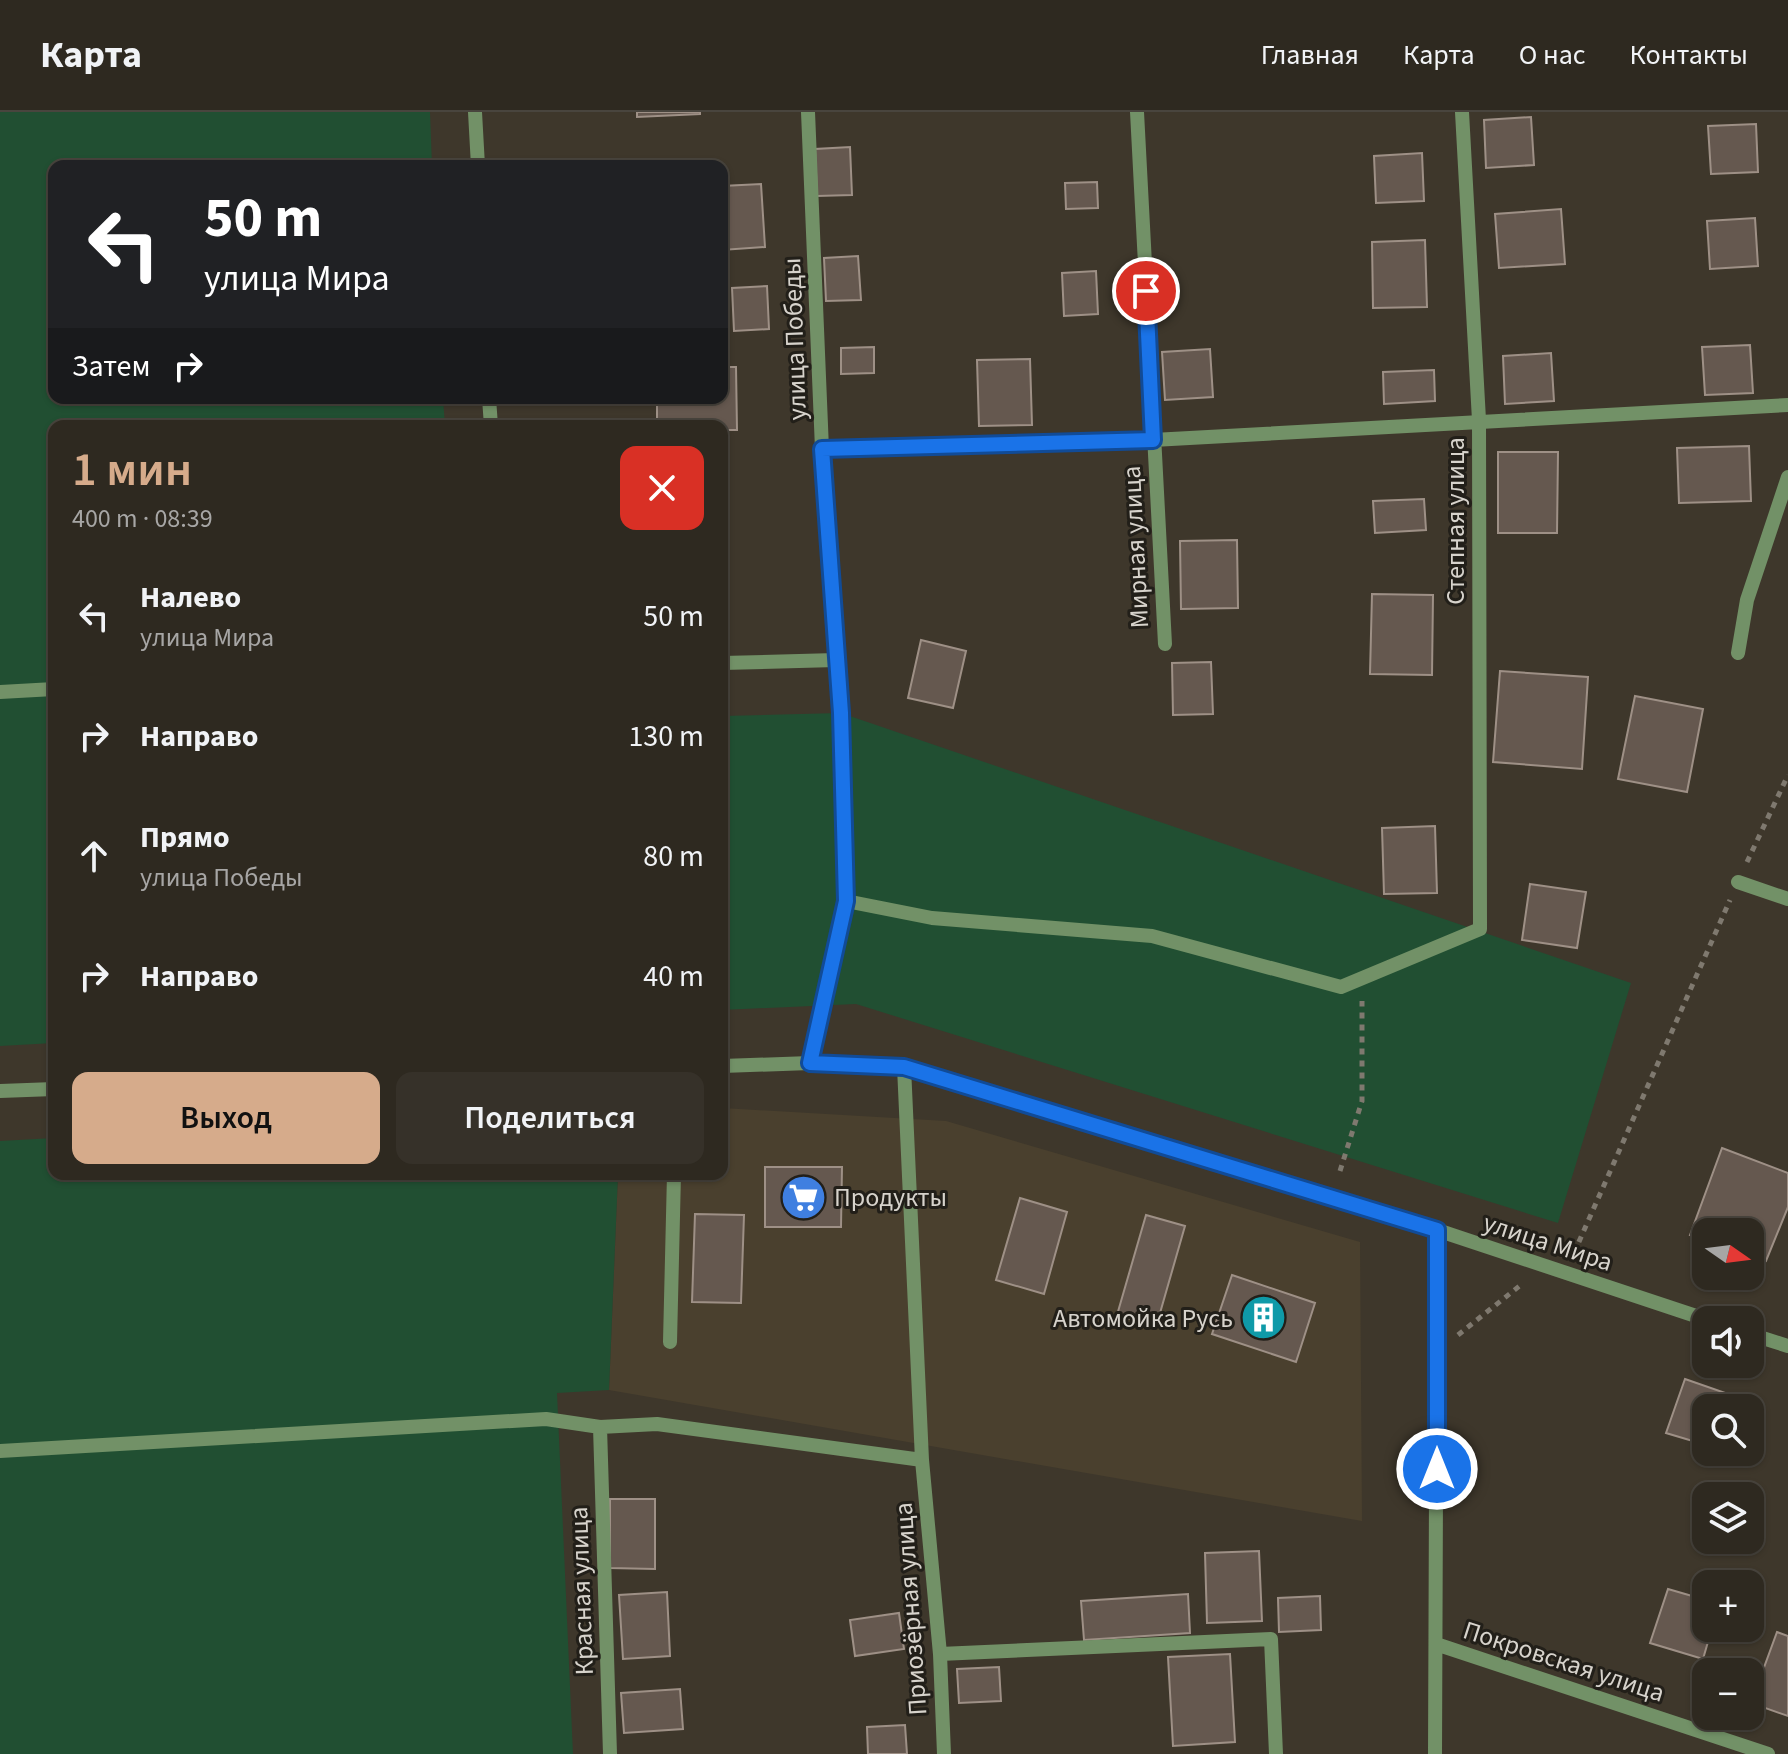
<!DOCTYPE html>
<html lang="ru">
<head>
<meta charset="utf-8">
<style>
	body { margin:0; font-family:"Source Sans 3",sans-serif; background:#363129; color:#f1f3f6; height:100vh; display:flex; flex-direction:column; font-size:30px; white-space:nowrap }
	* { box-sizing:border-box; margin:0 }
	p { font-size:26px; color:#a7a6a5 }
	.icon { flex:none; width:44px; height:44px; fill:none; stroke:currentColor; stroke-width:2; stroke-linecap:round; stroke-linejoin:round }
	.map { position:relative; flex:1; overflow:hidden }
	.sheet { position:absolute; left:48px; top:308px; width:680px; height:760px; display:flex; flex-direction:column; background:#2e2920; border-radius:16px; box-shadow:0 2px 6px #0004,0 0 0 2px #49453e }
	.sheet>* { flex:none }
	.hud { position:absolute; left:48px; top:48px; width:680px; height:244px; border-radius:16px; box-shadow:0 2px 6px #0004,0 0 0 2px #49453e; background:#202124; color:#fff; overflow:hidden }
	.needle { width:52px; rotate:104deg }
	.fabs { position:absolute; left:1692px; top:1106px; display:grid; gap:16px }
	.fabs a { display:grid; place-items:center; width:72px; height:72px; border-radius:16px; background:#2e2920; box-shadow:0 2px 6px #0004,0 0 0 2px #49453e; font-size:40px }
	.pin { position:absolute; display:grid; place-items:center; width:68px; height:68px; color:#fff; margin:-34px; border:4px solid #fff; border-radius:50%; box-shadow:0 2px 8px #0007 }
	.me { position:absolute; width:88px; margin:-44px; rotate:0deg; stroke-linejoin:round; filter:drop-shadow(0 0 6px #0008) }
	.turn { display:flex; align-items:center; gap:28px; height:168px; padding:0 24px; font-size:36px }
	.turn .icon { width:104px; height:104px; stroke-width:2.5 }
	.turn b { display:block; font-size:56px; line-height:68px }
	.then { display:flex; align-items:center; height:76px; padding:0 24px; background:#0003; gap:16px; font-size:30px }
	.round { display:grid; place-items:center; flex:none; width:84px; height:84px; border-radius:16px; background:#363129 }
	.headline { display:flex; align-items:center; justify-content:space-between; height:136px; padding:0 24px }
	h1 { font-size:48px; font-weight:600; line-height:60px; color:#d6ab8b }
	.action { display:flex; gap:16px; margin-top:auto; padding:16px 24px }
	.action a { flex:1; height:92px; border-radius:16px; background:#d6ab8b; color:#111; font-size:32px; font-weight:600; line-height:92px; text-align:center }
	.action a+a { background:#363129; color:#f1f3f6 }
	ul { padding:0; list-style:none }
	li { display:flex; align-items:center; gap:24px; height:120px; padding:0 24px }
	li div { flex:1 }
	li b { display:block; font-size:30px }
	li em { font-style:normal }
	header { display:flex; align-items:center; gap:48px; box-sizing:border-box; height:112px; padding:0 40px; background:#2e2920; border-bottom:2px solid #49453e }
	header strong { font-size:38px }
	nav { display:flex; gap:44px; margin-inline-start:auto; font-size:28px }
	.map>svg:first-child { display:block }
	.built { fill:#4a402e }
	.green { fill:#214f32 }
	.building { fill:#65584f; stroke:#9e9086; stroke-width:2 }
	.lines { fill:none; stroke-linecap:round; stroke-linejoin:round }
	.path { stroke:#7f796f; stroke-width:5; stroke-dasharray:6 6; stroke-linecap:butt }
	.minor { stroke:#729167; stroke-width:14 }
	.route-casing { stroke:#114b97; stroke-width:20 }
	.route { stroke:#1a73e8; stroke-width:14 }
	.labels { text-anchor:middle; stroke-width:6; stroke-linejoin:round; paint-order:stroke }
	.street-label { font-size:26px; fill:#d7d3cc; stroke:#221f19 }
	.poi-label { font-size:26px; fill:#d7d3cc; stroke:#221f19; text-anchor:start }
</style>
</head>
<body>
<header>
<strong>Карта</strong>
<nav><a>Главная</a><a>Карта</a><a>О нас</a><a>Контакты</a></nav>
</header>
<div class="map">
<svg width="1788" height="1642" viewBox="0 0 1788 1642">
	<rect width="100%" height="100%" fill="#3e372b"/>
	<path class="built" d="M722,996L946,1009L1360,1130L1362,1409L609,1278L618,1062H722Z"/>
	<path class="green" d="M0,0H430L432,54H54V286H443L445,314H54V931L0,934Z
		M841,601L1631,871L1558,1111L856,892L722,898V604Z
		M54,1026V1062H618L609,1278L557,1281L573,1642H0V1029Z"/>
	<path class="building" d="M637,0H700V2L637,5Z
		M1531,5L1534,53L1486,56L1484,8Z
		M1756,12L1758,60L1711,62L1708,14Z
		M850,35L852,83L817,84L815,37Z
		M1422,41L1424,89L1376,91L1374,44Z
		M1097,70L1098,96L1066,97L1065,71Z
		M761,72L765,135L722,138V74Z
		M1561,97L1565,152L1499,156L1495,102Z
		M1755,106L1758,154L1710,157L1707,109Z
		M1425,128L1427,195L1373,196L1372,130Z
		M858,144L861,188L826,189L824,146Z
		M1096,159L1098,202L1064,204L1062,161Z
		M767,174L769,217L734,219L732,176Z
		M1750,233L1753,281L1705,283L1702,235Z
		M874,235V261L841,262V236Z
		M1210,237L1213,285L1165,288L1162,240Z
		M1551,241L1554,289L1505,292L1503,244Z
		M1030,247L1032,313L979,314L977,248Z
		M722,255H736L737,318H722V314H657V286H722Z
		M1434,258L1435,289L1384,292L1383,260Z
		M1749,334L1751,389L1679,391L1677,336Z
		M1498,340H1558L1557,421H1498Z
		M1424,387L1426,418L1375,421L1373,389Z
		M1237,428L1238,496L1181,497L1180,429Z
		M1372,482L1433,483L1432,563L1370,562Z
		M921,528L966,539L953,596L908,586Z
		M1211,550L1213,602L1173,603L1172,551Z
		M1500,559L1588,565L1582,657L1493,650Z
		M1635,584L1703,597L1687,680L1618,667Z
		M1435,714L1437,781L1384,782L1382,716Z
		M1530,772L1586,780L1577,836L1522,828Z
		M1722,1036L1788,1061V1095L1766,1149L1750,1143V1120H1706V1128L1690,1123Z
		M765,1055H842L841,1115H765Z
		M1020,1086L1067,1100L1044,1182L996,1168Z
		M695,1102L744,1103L741,1191L692,1190Z
		M1146,1103L1185,1114L1156,1215L1117,1203Z
		M1232,1163L1315,1191L1296,1250L1212,1222Z
		M1685,1267L1760,1293L1750,1322V1296H1706V1333L1666,1321Z
		M610,1387H655V1457L610,1456Z
		M1259,1439L1262,1509L1207,1511L1205,1441Z
		M1668,1477L1706,1488V1516H1712L1703,1547L1650,1531Z
		M667,1480L670,1544L623,1547L619,1483Z
		M1188,1482L1190,1521L1084,1528L1081,1489Z
		M1320,1484L1321,1518L1279,1520L1278,1486Z
		M899,1501L904,1537L855,1544L850,1508Z
		M1777,1520L1788,1524V1604L1751,1591Z
		M1230,1542L1235,1630L1173,1634L1168,1545Z
		M999,1555L1001,1589L959,1591L957,1557Z
		M680,1577L683,1617L624,1621L621,1581Z
		M905,1613L907,1642H868L867,1615Z"/>
	<g class="lines">
		<path class="path" d="M1747,750L1788,663
			M1340,1059L1362,989V889
			M1574,1141L1730,788
			M1458,1223L1522,1172"/>
		<path class="minor" d="M475,0L478,54
			M808,0L822,337L841,601L846,789L810,951
			M1137,0L1165,532
			M489,286L491,314
			M822,337L1153,328L1788,293
			M1738,541L1747,488L1788,365
			M722,551L836,548
			M0,580L54,577
			M1738,770L1788,787
			M846,789L932,806L1152,824L1341,875L1480,817L1479,308L1462,0
			M722,954L810,951L904,955L1437,1118L1708,1208
			M904,955L922,1348L940,1542L944,1642
			M0,979L54,977
			M1750,1222L1788,1234
			M670,1230L674,1062
			M600,1315L610,1642
			M0,1339L546,1307L600,1315L657,1312L922,1348
			M1436,1532L1768,1642
			M940,1542L1271,1527L1276,1642
			M1435,1642L1437,1118"/>
	</g>
	<g class="lines">
		<defs>
			<path id="route" d="M1146,179L1153,328L822,337L841,601L846,789L810,951L904,955L1437,1118V1357"/>
		</defs>
		<use href="#route" class="route-casing"/>
		<use href="#route" class="route"/>
	</g>
	<defs>
		<symbol id="supermarket-disc" viewBox="-11 -11 22 22"><circle r="9.5" fill="#3f7fe0" stroke="#221f19"/><path d="M-6-5.5h2.5l.6 2H6L4.5 2H-2.5L-4.4-4H-6ZM-1.5 3.2a1.3 1.3 0 1 0 .1 0ZM3 3.2a1.3 1.3 0 1 0 .1 0Z" fill="#fff"/></symbol>
		<symbol id="building-disc" viewBox="-11 -11 22 22"><circle r="9.5" fill="#0f9aa8" stroke="#221f19"/><path d="M-4-6H4V6H1V3H-1V6H-4ZM-2.5-4.3h1.7v1.8h-1.7ZM.8-4.3h1.7v1.8H.8ZM-2.5-1h1.7V.8h-1.7ZM.8-1h1.7V.8H.8Z" fill="#fff"/></symbol>
	</defs>
	<g fill-rule="evenodd">
		<use href="#supermarket-disc" x="778" y="1060" width="51" height="51"/>
		<use href="#building-disc" x="1238" y="1180" width="51" height="51"/>
	</g>
	<g class="labels">
		<g class="street-label">
			<text transform="translate(794 227) rotate(-92)" y="9">улица Победы</text>
			<text transform="translate(1455 409) rotate(-90)" y="9">Степная улица</text>
			<text transform="translate(1135 435) rotate(-93)" y="9">Мирная улица</text>
			<text transform="translate(1548 1130) rotate(18)" y="9">улица Мира</text>
			<text transform="translate(581 1479) rotate(-92)" y="9">Красная улица</text>
			<text transform="translate(910 1497) rotate(-94)" y="9">Приозёрная улица</text>
			<text transform="translate(1564 1549) rotate(18)" y="9">Покровская улица</text>
		</g>
		<g class="poi-label">
			<text x="834" y="1094">Продукты</text>
			<text x="1233" y="1215" text-anchor="end">Автомойка Русь</text>
		</g>
	</g>
</svg>
<div class="fabs">
<a><svg class="needle" viewBox="-14 -14 28 28"><path d="M0-13l5 13h-10z" fill="#e53935"/><path d="M0 13l5-13h-10z" fill="#a7a6a5"/></svg></a>
<a><svg class="icon" aria-label="sound" viewBox="0 0 24 24"><path d="M4 9h4l5-4v14l-5-4H4zM17 9q2 3 0 6"/></svg></a>
<a><svg class="icon" aria-label="search" viewBox="0 0 24 24"><circle cx="10" cy="10" r="6"/><path d="M15 15l6 6"/></svg></a>
<a><svg class="icon" aria-label="layers" viewBox="0 0 24 24"><path d="M12 4l9 5-9 5-9-5zM3 14l9 5 9-5"/></svg></a>
<a>+</a>
<a>−</a>
</div>
<div class="pin" style="left:1146px;top:179px;background:#d93025"><svg class="icon" aria-label="arrive" viewBox="0 0 24 24"><path d="M6 21V4h12l-3 4 3 4H6"/></svg></div>
<svg class="me" style="left:1437px;top:1357px" viewBox="-20 -20 40 40"><circle r="17" fill="#1a73e8" stroke="#fff" stroke-width="3"/><path d="M0-11L8 9 0 5-8 9z" fill="#fff"/></svg>
<div class="hud">
<div class="turn"><svg class="icon" aria-label="left" viewBox="0 0 24 24"><path d="M17 20v-9H6M10 6l-5 5 5 5"/></svg><div><b>50 m</b>улица Мира</div></div>
<div class="then">Затем<svg class="icon" aria-label="right" viewBox="0 0 24 24"><path d="M7 20v-9h11M14 6l5 5-5 5"/></svg></div>
</div>
<section class="sheet">
<div class="headline"><div><h1>1 мин</h1><p>400 m · 08:39</p></div><a class="round" style="background:#d93025;color:#fff"><svg class="icon" aria-label="close" viewBox="0 0 24 24"><path d="M6 6l12 12M18 6L6 18"/></svg></a></div>
<ul>
<li><svg class="icon" aria-label="left" viewBox="0 0 24 24"><path d="M17 20v-9H6M10 6l-5 5 5 5"/></svg><div><b>Налево</b><p>улица Мира</p></div><em>50 m</em></li>
<li><svg class="icon" aria-label="right" viewBox="0 0 24 24"><path d="M7 20v-9h11M14 6l5 5-5 5"/></svg><div><b>Направо</b></div><em>130 m</em></li>
<li><svg class="icon" aria-label="ahead" viewBox="0 0 24 24"><path d="M12 20V5M6 11l6-6 6 6"/></svg><div><b>Прямо</b><p>улица Победы</p></div><em>80 m</em></li>
<li><svg class="icon" aria-label="right" viewBox="0 0 24 24"><path d="M7 20v-9h11M14 6l5 5-5 5"/></svg><div><b>Направо</b></div><em>40 m</em></li>
</ul>
<div class="action"><a>Выход</a><a>Поделиться</a></div>
</section>
</div>
</body>
</html>
